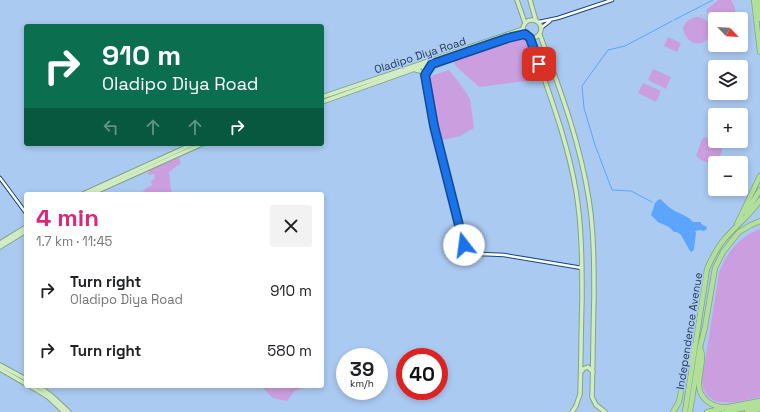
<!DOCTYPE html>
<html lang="en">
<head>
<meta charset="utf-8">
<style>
	body { margin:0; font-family:"Space Grotesk",sans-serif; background:#f2f2f2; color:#202124; height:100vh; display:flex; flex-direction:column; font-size:15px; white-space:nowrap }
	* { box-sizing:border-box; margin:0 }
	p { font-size:13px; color:#757577 }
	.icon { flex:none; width:22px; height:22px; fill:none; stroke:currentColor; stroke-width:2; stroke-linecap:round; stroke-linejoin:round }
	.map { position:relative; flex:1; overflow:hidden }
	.details { position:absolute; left:24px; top:192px; width:300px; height:196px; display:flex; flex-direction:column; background:#fff; border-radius:4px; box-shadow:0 2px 6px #0003 }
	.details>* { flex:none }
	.banner { position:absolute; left:24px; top:24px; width:300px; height:122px; border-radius:4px; box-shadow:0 2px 6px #0003; background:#0b6e4f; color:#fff; overflow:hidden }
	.needle { width:26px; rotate:115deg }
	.fabs { position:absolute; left:708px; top:12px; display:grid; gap:8px }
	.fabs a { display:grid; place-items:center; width:40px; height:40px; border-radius:4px; background:#fff; box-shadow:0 2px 6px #0003; font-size:20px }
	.speed { position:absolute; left:336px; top:348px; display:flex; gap:8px; font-size:20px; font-weight:700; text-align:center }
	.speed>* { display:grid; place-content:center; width:52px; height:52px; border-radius:50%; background:#fff; box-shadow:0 2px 6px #0003; line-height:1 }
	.speed small { font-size:10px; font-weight:400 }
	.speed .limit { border:6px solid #d22; background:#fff; color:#111 }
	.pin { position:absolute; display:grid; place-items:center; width:34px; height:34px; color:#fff; margin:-17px; border-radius:8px; box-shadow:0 2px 6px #0006 }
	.me { position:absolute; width:44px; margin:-22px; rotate:345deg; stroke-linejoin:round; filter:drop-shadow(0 0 3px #0008) }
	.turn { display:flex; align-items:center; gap:14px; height:84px; padding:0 12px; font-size:18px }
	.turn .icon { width:52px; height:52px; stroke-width:2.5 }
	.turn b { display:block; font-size:28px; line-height:34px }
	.lanes { display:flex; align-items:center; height:38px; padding:0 12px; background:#0003; justify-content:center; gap:20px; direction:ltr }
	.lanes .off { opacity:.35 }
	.round { display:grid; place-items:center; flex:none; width:42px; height:42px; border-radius:4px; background:#f2f2f2 }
	.overview { display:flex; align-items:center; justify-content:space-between; height:68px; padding:0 12px }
	h1 { font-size:24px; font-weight:800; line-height:30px; color:#db2777 }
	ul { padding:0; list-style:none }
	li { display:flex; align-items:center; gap:12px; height:60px; padding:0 12px }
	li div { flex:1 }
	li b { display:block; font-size:15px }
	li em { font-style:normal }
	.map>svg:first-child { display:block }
	.green { fill:#cb9ee0 }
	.water { fill:#5da4fc }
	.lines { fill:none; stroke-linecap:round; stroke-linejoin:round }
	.stream { stroke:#5da4fc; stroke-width:1 }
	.minor-casing { stroke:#15467f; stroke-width:4.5 }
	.major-casing { stroke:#80a582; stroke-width:5.5 }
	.highway-casing { stroke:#80a582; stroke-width:6 }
	.minor { stroke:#fff; stroke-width:2.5 }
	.major { stroke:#d1ecc2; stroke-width:3.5 }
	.highway { stroke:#b2df9a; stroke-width:4.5 }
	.route-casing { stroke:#114b97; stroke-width:10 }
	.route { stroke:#1a73e8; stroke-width:7 }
	.labels { text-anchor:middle; stroke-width:3.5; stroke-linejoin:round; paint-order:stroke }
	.street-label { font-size:11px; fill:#243954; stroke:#abcaf2 }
</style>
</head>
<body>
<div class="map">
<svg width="760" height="412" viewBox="0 0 760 412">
	<rect width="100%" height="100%" fill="#abcaf2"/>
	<path class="green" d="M718,0H731C735,6 737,12 734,19H715V24C711,21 706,14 707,9Z
		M696,17C705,17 712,24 713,33C710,37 706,41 701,43C691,46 679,33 685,23C688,20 692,18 696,17Z
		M523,37L526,39L534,80L479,87L457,67L453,61Z
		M668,37L681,43L677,52L664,46Z
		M653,69L671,77L666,89L648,80Z
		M449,70L461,85L470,99L474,128L460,136L439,141L428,77Z
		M643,83L661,91L656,102L638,93Z
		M705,137L713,140L722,147C722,164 707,167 696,156L702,139Z
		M179,157L181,163L169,172L171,190L174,194H141L146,188L152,185L151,181L155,178L154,174L148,175L149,169L166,161Z
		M760,229V397C738,402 704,412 702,380L719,273C726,253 740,236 760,229Z
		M261,386H306L303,388L295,391L287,401L273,398Z"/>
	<path class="water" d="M660,199C665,203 668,207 673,210C680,214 687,215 693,222H701V224L707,227L706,230L703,231L700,230L695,231L696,233L694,249L692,252L690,251L681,235L677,232H674L669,227L658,222L651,215L655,203L658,200Z"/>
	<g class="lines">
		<path class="stream" d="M674,20L713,0
			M652,202L631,191L612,190L595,145L584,108L582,86L608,50L625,46L672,21"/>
		<defs>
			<path id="minor" d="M539,22L558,18L612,0
				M541,28L550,21
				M423,66L436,134L460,232L468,255L481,254L504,255L582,268
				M0,178L26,213"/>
			<path id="major" d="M517,0L525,23
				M530,0L536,21
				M523 29a9 9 0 1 1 18 0a9 9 0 1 1-18 0Z
				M540,35C560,89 580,142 589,200C594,232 594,265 594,297C593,330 593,364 592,397L596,405L605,412
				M530,38C547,88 567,138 576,191C582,227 582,264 582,300C581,331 581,363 580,394L576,406L572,412
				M416,70L420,71L425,75L432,64
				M322,97L523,29
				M322,102L423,66L508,38L525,34
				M83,194L193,144
				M91,194L202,144
				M0,243L26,227
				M0,247L26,231
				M0,365L26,379
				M0,369L26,384
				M582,371L583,369L588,367L593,372
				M30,386L48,397L64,412
				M38,386L52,396L69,412"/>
			<path id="highway" d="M754,0L760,52
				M758,0L760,19
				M746,213L760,190
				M737,224L760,176
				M701,350C706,367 690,387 707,401C714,407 722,408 731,407
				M728,407L760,401
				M673,412L679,402L684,376L694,345
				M685,412L707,269C711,260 716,250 722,242C734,227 750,216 760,200
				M690,412L700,347L705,327L715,268L723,252L739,232L751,225L760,221
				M707,412L721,409
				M724,412L760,405
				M747,412L760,409"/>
		</defs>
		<use href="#minor" class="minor-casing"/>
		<use href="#major" class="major-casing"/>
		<use href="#highway" class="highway-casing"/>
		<use href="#minor" class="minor"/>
		<use href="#major" class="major"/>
		<use href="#highway" class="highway"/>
	</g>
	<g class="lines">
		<defs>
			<path id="route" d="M464,245L434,126L425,75L432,64L508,38L525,34L530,38L539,64"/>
		</defs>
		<use href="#route" class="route-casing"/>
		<use href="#route" class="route"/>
	</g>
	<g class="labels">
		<g class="street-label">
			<text transform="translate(420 55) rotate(-18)" y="4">Oladipo Diya Road</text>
			<text transform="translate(689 331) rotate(-81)" y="4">Independence Avenue</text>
		</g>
	</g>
</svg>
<div class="fabs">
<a><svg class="needle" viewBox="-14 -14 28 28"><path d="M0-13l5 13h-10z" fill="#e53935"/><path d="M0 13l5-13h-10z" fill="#757577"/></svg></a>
<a><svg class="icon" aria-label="layers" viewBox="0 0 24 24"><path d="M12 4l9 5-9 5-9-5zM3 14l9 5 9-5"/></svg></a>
<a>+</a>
<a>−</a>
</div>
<div class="speed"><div>39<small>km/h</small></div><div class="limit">40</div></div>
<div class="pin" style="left:539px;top:64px;background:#d93025"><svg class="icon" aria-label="arrive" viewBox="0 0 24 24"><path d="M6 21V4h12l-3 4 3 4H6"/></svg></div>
<svg class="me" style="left:464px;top:245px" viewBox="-20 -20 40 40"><circle r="19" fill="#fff"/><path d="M0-13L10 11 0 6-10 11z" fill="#1a73e8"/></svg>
<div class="banner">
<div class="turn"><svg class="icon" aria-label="right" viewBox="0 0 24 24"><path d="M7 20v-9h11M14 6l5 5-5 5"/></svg><div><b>910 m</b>Oladipo Diya Road</div></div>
<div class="lanes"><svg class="icon off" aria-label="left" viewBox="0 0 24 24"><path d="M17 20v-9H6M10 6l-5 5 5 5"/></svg><svg class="icon off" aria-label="ahead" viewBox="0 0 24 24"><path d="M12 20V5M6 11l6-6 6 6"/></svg><svg class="icon off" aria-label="ahead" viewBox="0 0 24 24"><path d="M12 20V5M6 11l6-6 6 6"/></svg><svg class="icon" aria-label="right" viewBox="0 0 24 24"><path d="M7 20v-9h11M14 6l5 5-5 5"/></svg></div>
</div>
<section class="details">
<div class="overview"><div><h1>4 min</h1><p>1.7 km · 11:45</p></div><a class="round"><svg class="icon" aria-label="close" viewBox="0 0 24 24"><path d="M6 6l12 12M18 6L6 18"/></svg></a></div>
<ul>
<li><svg class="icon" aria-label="right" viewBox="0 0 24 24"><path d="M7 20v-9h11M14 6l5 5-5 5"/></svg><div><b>Turn right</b><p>Oladipo Diya Road</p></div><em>910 m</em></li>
<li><svg class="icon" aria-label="right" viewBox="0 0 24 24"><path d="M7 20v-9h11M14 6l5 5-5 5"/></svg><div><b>Turn right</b></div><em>580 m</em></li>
</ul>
</section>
</div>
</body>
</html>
